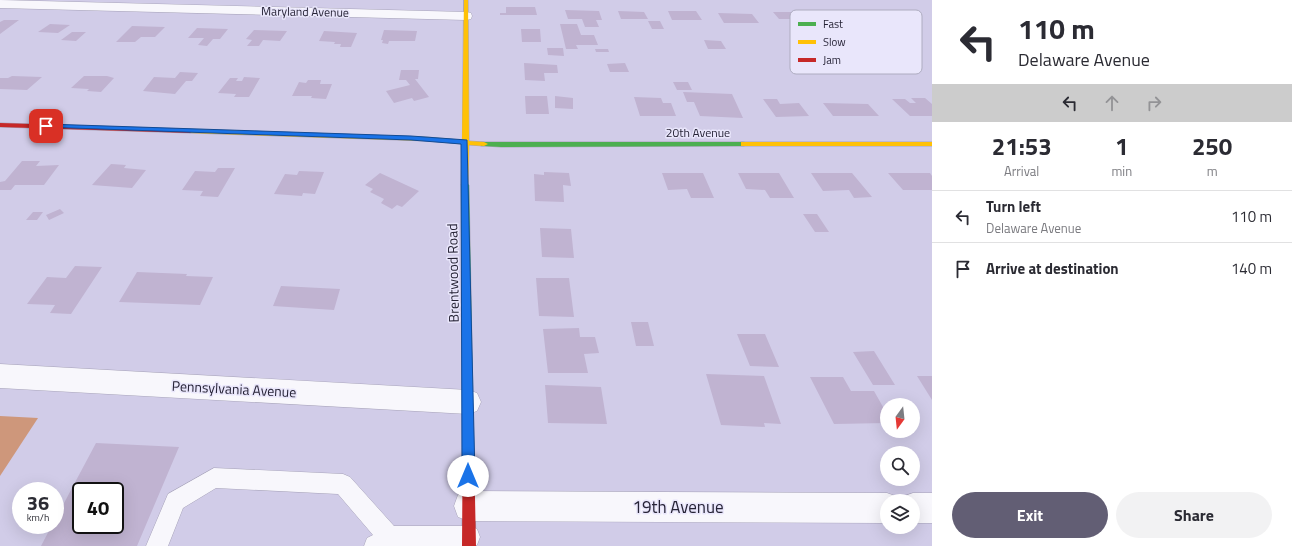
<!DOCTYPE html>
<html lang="en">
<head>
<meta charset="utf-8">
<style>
	body { margin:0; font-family:"Titillium Web",sans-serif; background:#f2f2f3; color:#2b2b33; height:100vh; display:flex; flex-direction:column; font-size:15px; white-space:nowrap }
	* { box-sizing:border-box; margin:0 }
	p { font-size:13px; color:#7c7c81 }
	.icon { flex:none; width:22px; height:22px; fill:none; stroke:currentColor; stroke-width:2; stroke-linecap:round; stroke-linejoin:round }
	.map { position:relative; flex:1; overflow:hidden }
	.drawer { display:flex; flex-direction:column; background:#fff; width:360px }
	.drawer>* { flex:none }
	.banner { background:#fff; color:#2b2b33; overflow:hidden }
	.needle { width:26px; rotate:195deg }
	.buttons { position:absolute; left:880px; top:398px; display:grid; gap:8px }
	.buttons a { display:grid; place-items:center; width:40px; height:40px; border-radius:50%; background:#fff; box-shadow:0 4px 16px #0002; font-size:20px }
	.speed { position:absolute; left:12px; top:482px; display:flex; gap:8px; font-size:20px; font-weight:700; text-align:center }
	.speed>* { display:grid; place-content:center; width:52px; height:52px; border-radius:50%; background:#fff; box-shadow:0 4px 16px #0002; line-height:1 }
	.speed small { font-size:10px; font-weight:400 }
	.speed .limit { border:2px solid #111; border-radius:6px; background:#fff; color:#111 }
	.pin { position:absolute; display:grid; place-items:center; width:34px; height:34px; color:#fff; margin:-17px; border-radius:8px; box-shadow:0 2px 6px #0006 }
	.me { position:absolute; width:44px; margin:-22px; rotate:0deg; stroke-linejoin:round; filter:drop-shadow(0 0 3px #0008) }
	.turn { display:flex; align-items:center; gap:14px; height:84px; padding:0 20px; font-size:18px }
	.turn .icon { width:52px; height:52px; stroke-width:2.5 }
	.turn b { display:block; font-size:28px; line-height:34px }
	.lanes { display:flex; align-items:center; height:38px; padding:0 20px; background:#0003; justify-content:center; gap:20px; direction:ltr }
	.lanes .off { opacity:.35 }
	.eta { display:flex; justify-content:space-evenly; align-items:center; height:68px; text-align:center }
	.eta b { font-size:24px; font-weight:700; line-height:28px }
	.button { display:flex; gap:8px; margin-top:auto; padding:8px 20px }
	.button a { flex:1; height:46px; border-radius:24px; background:#625e74; color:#fff; font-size:16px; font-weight:700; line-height:46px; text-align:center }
	.button a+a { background:#f2f2f3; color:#2b2b33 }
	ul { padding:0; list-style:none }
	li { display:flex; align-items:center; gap:12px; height:52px; padding:0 20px; border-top:1px solid #e1e1e2 }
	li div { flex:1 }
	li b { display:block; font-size:15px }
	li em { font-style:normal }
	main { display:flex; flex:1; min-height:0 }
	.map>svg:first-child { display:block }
	.forest { fill:#ce977b }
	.building { fill:#c0b3d1; fill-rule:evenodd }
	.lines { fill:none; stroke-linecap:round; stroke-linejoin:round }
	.lane-casing { stroke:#a7a3b9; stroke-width:1 }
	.street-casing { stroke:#a7a3b9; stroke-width:1 }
	.fast-casing { stroke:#a7a3b9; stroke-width:1 }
	.slow-casing { stroke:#a7a3b9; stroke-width:1 }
	.jam-casing { stroke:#a7a3b9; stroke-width:1 }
	.lane { fill:#f8f7fc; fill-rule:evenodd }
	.street { fill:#f8f7fc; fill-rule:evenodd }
	.fast { fill:#4caf50; fill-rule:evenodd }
	.slow { fill:#ffc107; fill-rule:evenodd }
	.jam { fill:#c62828; fill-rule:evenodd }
	.route { fill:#1a73e8; stroke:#114b97 }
	.labels { text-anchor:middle; stroke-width:3; stroke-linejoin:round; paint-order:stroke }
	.far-street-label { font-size:12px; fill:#262336; stroke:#e9e6fb }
	.street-label { font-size:14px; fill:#262336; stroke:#e9e6fb }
	.near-street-label { font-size:17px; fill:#262336; stroke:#e9e6fb }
	.key { fill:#e9e6fb; stroke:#aeacc0; stroke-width:1 }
	.key-label { font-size:11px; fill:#262336 }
</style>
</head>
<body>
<main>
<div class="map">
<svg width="932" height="546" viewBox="0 0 932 546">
	<rect width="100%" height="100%" fill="#d1cce8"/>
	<path class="forest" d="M0,416L38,418L0,476Z"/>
	<path class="building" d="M506,7H535L537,15H500V13H506Z
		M565,10L599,11L602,20H596L599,27H585L582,19H568Z
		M618,11L644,12L648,19H621Z
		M668,11H696L702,20H672Z
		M773,12H801L815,27H805L798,19H779Z
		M718,13L752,14L759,23H724Z
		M4,20H19L0,34V22Z
		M648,21H660L664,29H652Z
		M50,24L70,25L58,33L38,32Z
		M560,24H577L581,35H594L598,45H576L578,49H566Z
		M132,26L165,27L155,37H141L135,42H116Z
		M197,28L228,29L220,39H213L207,46L198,45L204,38H188Z
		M521,29H540L541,42H522Z
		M254,30L287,31L280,41L263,40L259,46H247L252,40L246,39Z
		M384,30L417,31L415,41H389L388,44L382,43L383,40H381Z
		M324,31L357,33L351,47H340L341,44H334L335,42L319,41Z
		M72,32H86L76,41L61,40Z
		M704,40L721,41L726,49H708Z
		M547,48H563L564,56L548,55Z
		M595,49H608L609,52H596Z
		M524,63L557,65L558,73H544L545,81L525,80Z
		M625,63L629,72H610L607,64Z
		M401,70H419L418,79H415L429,97L414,101L412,98L394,103L386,91L410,85L406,80H399Z
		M180,72L198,73L192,81H186L175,94L143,91L154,77L175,78Z
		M12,76L42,77L27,90L0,89V78H8Z
		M84,76H107L114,78L101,92L87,91L89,89L71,88Z
		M244,77L260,78L249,97H234L236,94L218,93L230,78H238L236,81H242Z
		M308,80H321L320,84H332L326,99L311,98L312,96H292L299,82L306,83Z
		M673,82H688L692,90H677Z
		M683,92L732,94L743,118L700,116L694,102H687Z
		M525,96H547L549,114H526Z
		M555,96L573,98V109L555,108Z
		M634,97L661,98L663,103H671L676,116H640Z
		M911,98H925L932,104V116H910L892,99H905L910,103H916Z
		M763,99H777L780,104L799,103L809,116L776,117Z
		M823,103L868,104L879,116H833Z
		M22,161H40L36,166L59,165L44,185H15L11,190H0V182L5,181Z
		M111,164L126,165L124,168L146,170L132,188L92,185Z
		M218,168H235L218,197L200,196L203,191L182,190L195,171L215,172Z
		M299,171L324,172L315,194L303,193L302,196L274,194L285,174L297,175Z
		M544,172L569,173L571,186L563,185L564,202L535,201L534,174L544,175Z
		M380,173L419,191L402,207L397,205L392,209L381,203L384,199L370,192L373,189L365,185Z
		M662,173H703L714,198H691L687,189L668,190Z
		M738,173H779L794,198H770L765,190L746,189Z
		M811,173H852L872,197L854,198L849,190L823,191Z
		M888,173H930L932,176V190H903Z
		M60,209L64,213L49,220L46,215Z
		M33,212H43L37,220H26Z
		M803,214H817L829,232H815Z
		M540,228L571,229L574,258L542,257Z
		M75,266L102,267L71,314L50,313L55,305L27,304L47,277L66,278Z
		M137,272L187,274L186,276L213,277L200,305L119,302Z
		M536,278H569L574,317L539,316Z
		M281,286L340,289L334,310L273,306Z
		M631,322H648L654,346H636Z
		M579,328L580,337H595L599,353L584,354L588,373H548L543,329Z
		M737,334H765L779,367L750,366Z
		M874,351L895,385H873L853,352Z
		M706,374L764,376L781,424L764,423L765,427L721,425Z
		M917,376H932V400Z
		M810,377H843L851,391H874L887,414V423L834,424Z
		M545,385L601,387L607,424L548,423Z
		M96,443L179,447L137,546H41L52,525H55V520ZM81,491H115V525H81Z"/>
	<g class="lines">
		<defs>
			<path id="lane" d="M214,468L343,474L350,477L394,526H469L477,529L480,537L477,545L473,546H364L367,538L373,535L338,494L216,488L183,508L168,546H146L168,494Z"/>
			<path id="street" d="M0,0L466,12L471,13L472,16L471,19L466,20L0,8Z
				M0,364L468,390L477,393L481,402L477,411L468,414L0,388Z
				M469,491L887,493L898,497L899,501H887V523L469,521L458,517L454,506L458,495Z
				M913,493H932V523H913V501H901L902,497Z"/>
			<path id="fast" d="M481,142H744L748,144L744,146L501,147L484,146H481Z
				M465,182L469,185L473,402L472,406L468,407L464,406L463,402L461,185Z"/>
			<path id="slow" d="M464,0H468L469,141L484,142L488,144L484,146L469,145L468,187L465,188L461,185L462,144L427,141L190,133L187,131L190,129L427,137L462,140Z
				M741,142H932V146H741Z"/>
			<path id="jam" d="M0,123L190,129L193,131L190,133L0,127Z
				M468,397L472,398L473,402L476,546H462L463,402L464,398Z"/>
		</defs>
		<use href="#lane" class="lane-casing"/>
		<use href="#street" class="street-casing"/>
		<use href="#fast" class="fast-casing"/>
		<use href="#slow" class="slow-casing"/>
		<use href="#jam" class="jam-casing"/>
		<use href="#lane" class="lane"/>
		<use href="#street" class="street"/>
		<use href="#fast" class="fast"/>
		<use href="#slow" class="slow"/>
		<use href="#jam" class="jam"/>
	</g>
	<path class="route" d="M46,124L411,136L467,140L475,476L473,481L468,482L464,481L462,476L461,144L411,140L43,127V125Z"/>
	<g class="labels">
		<g class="far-street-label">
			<text transform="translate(305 12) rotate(1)" y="4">Maryland Avenue</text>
			<text x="698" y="137">20th Avenue</text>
		</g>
		<g class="street-label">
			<text transform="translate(453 273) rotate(-91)" y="5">Brentwood Road</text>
			<text transform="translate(234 389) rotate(3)" y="5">Pennsylvania Avenue</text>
		</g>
		<g class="near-street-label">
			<text x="678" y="513">19th Avenue</text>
		</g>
	</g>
	<rect x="790" y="10" width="132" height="64" rx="6" class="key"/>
	<rect x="798" y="22" width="18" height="4" fill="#4caf50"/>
	<rect x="798" y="40" width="18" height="4" fill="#ffc107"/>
	<rect x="798" y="58" width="18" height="4" fill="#c62828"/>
	<g class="key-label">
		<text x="823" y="28">Fast</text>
		<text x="823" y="46">Slow</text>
		<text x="823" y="64">Jam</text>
	</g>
</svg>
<div class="buttons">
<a><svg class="needle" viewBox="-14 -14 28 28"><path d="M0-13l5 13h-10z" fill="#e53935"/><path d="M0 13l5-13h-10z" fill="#7c7c81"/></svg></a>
<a><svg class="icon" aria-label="search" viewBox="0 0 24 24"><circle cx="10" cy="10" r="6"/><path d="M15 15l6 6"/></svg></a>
<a><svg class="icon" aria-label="layers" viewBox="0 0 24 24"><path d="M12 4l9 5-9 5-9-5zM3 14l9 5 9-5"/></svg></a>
</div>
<div class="speed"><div>36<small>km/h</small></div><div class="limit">40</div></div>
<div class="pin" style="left:46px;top:126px;background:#d93025"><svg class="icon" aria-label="arrive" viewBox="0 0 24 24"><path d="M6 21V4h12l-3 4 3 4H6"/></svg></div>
<svg class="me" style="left:468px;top:476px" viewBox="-20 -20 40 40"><circle r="19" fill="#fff"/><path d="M0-13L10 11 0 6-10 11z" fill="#1a73e8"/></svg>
</div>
<section class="drawer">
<div class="banner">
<div class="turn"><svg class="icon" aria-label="left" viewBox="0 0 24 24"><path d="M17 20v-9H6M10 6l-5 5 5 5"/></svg><div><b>110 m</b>Delaware Avenue</div></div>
<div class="lanes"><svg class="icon" aria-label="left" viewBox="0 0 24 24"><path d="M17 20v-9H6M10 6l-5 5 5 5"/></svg><svg class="icon off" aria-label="ahead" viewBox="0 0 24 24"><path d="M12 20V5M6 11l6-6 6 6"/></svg><svg class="icon off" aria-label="right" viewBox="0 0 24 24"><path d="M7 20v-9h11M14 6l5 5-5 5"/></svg></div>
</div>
<div class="eta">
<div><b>21:53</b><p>Arrival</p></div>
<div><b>1</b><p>min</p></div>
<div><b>250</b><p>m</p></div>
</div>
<ul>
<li><svg class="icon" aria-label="left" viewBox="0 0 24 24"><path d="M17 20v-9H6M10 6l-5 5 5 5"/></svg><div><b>Turn left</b><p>Delaware Avenue</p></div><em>110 m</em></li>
<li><svg class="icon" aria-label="arrive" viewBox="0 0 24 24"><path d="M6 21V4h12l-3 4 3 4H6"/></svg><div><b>Arrive at destination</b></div><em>140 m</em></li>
</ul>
<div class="button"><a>Exit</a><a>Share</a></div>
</section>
</main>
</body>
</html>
